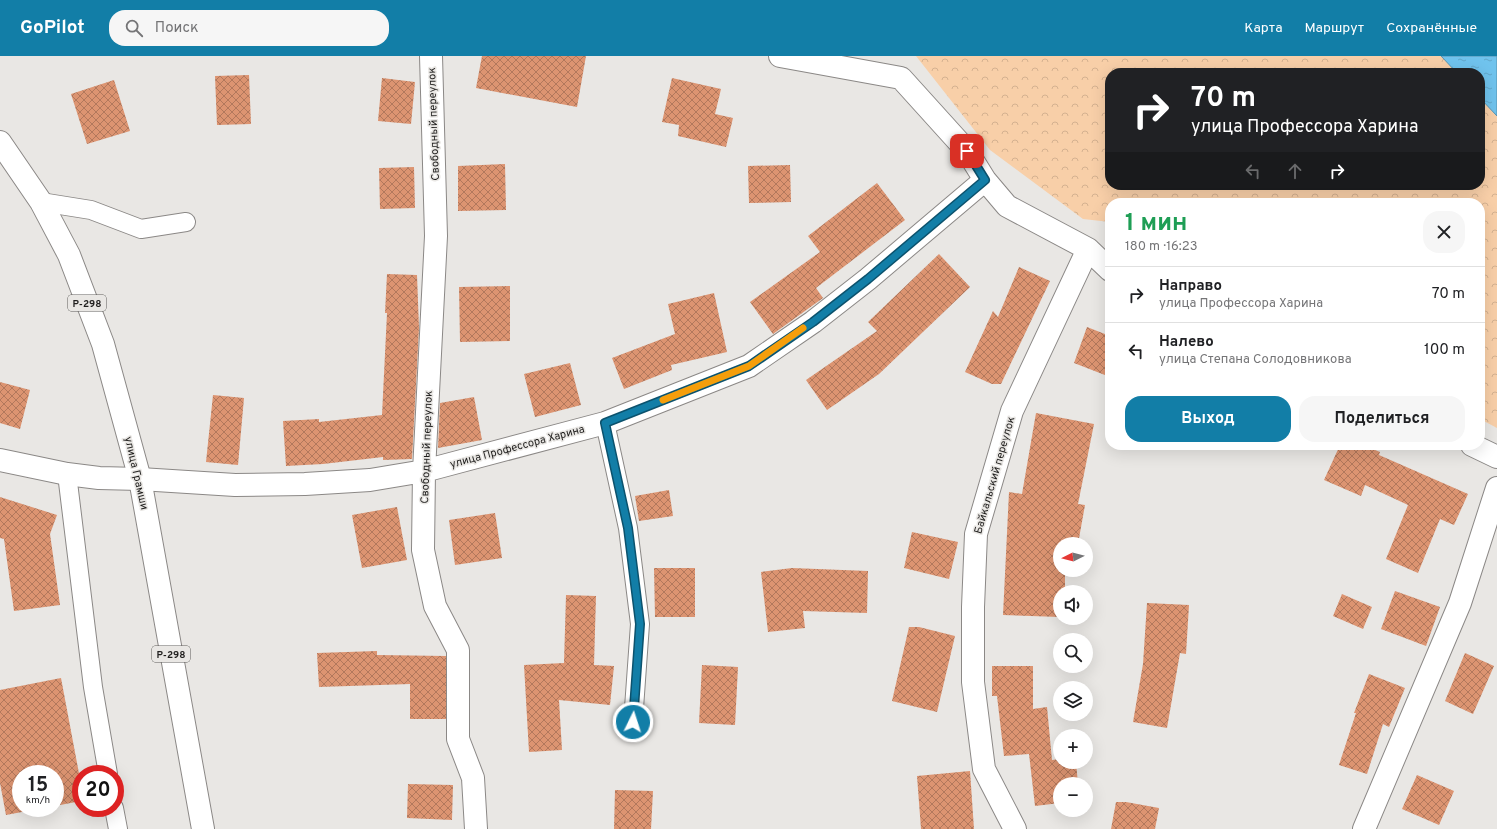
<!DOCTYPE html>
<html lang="ru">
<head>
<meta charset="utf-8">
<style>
	body { margin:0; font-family:Overpass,sans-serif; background:#f6f6f6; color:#202124; height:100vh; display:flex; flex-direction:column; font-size:15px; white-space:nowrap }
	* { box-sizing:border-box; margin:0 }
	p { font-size:13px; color:#757577 }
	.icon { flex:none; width:22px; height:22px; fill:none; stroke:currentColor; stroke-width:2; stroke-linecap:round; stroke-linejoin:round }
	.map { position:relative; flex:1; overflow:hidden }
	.side { position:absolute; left:1105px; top:142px; width:380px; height:252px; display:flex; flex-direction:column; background:#fff; border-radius:16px; box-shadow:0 4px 16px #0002 }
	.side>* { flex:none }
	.banner { position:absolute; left:1105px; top:12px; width:380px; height:122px; border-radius:16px; box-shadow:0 4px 16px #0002; background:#202124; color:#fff; overflow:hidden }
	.needle { width:26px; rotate:264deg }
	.buttons { position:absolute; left:1053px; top:481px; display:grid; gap:8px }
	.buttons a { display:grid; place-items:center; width:40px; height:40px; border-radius:50%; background:#fff; box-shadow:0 4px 16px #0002; font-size:20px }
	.speed { position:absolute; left:12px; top:709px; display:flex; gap:8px; font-size:20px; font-weight:700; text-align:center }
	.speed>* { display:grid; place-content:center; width:52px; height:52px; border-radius:50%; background:#fff; box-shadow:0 4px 16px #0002; line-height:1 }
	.speed small { font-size:10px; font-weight:400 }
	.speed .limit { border:6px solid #d22; background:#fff; color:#111 }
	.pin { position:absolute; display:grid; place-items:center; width:34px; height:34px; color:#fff; margin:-17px; border-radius:8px; box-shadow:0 2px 6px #0006 }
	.me { position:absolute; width:44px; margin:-22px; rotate:4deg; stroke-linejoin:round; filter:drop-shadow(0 0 3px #0008) }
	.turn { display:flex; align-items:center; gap:14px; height:84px; padding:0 20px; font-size:18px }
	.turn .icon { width:52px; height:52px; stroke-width:2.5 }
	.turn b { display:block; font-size:28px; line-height:34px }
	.lanes { display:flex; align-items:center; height:38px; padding:0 20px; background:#0003; justify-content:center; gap:20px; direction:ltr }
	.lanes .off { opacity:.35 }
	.round { display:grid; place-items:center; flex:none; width:42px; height:42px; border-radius:16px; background:#f6f6f6 }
	.head { display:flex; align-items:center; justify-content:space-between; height:68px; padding:0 20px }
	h1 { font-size:24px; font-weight:700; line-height:30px; color:#1e9e55 }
	.cta { display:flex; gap:8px; margin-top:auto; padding:8px 20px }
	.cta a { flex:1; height:46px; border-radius:16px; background:#127ea7; color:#fff; font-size:16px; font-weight:700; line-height:46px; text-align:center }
	.cta a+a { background:#f6f6f6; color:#202124 }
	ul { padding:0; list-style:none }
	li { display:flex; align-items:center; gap:12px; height:56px; padding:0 20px; border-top:1px solid #e0e0e0 }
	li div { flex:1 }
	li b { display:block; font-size:15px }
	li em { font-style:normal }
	header { display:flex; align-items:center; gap:24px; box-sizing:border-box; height:56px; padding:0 20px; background:#127ea7; color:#fff }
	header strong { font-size:19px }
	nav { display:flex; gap:22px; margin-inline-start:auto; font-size:14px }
	.search { width:280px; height:36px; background:#f6f6f6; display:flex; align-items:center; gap:10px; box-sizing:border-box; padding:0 14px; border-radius:16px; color:#757577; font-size:15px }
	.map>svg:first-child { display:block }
	.park { fill:url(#park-crowns) }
	.water { fill:url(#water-ripples); stroke:#5892af }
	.building { fill:url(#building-cross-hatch) }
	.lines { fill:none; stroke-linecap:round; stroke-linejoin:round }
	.lane-casing { stroke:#8b8886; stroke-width:20 }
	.street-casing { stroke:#8b8886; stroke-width:24 }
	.highway-casing { stroke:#8b8886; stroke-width:24 }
	.lane { stroke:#fff; stroke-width:18 }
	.street { stroke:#fff; stroke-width:22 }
	.highway { stroke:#fff; stroke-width:22 }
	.route-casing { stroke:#0c526d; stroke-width:10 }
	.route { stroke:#127ea7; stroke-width:7 }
	.slow { stroke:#f59e0b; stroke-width:7 }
	.labels { text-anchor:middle; stroke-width:3; stroke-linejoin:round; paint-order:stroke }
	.shield { fill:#e9e7e4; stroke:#5c5b59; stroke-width:1 }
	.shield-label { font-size:10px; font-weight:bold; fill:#201f1e }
	.street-label { font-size:11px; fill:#201f1e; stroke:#e9e7e4 }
</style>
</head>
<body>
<header>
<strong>GoPilot</strong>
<div class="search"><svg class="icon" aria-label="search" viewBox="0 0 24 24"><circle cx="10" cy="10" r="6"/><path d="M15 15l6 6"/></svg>Поиск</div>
<nav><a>Карта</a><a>Маршрут</a><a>Сохранённые</a></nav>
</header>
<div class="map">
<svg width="1497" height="773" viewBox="0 0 1497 773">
	<defs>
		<pattern id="park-crowns" width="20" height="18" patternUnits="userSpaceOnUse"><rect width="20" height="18" fill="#f8cfa8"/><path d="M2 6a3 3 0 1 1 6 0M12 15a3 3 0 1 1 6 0" fill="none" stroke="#d4b190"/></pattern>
		<pattern id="water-ripples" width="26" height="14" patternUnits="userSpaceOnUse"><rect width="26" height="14" fill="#70c3ed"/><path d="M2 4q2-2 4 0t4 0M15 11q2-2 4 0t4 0" fill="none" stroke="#61a7cb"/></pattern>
		<pattern id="building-cross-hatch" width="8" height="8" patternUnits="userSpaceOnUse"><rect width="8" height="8" fill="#dc9471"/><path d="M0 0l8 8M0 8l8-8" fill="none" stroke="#b2785c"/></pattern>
	</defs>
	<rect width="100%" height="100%" fill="#e9e7e4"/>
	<path class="park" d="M916,0H1441L1457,17H1110V129H1480V42L1497,60V372L1480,363V147H1110V166L1083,163L990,94Z"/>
	<path class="water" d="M1441,0H1497V60L1480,42V17H1457Z"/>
	<path class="building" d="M482,0H586L577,51L476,32Z
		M249,19L251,68L217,69L215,20Z
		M382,22L415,26L411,68L378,65Z
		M672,22L721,33L715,58L733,62L726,91L678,80L679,69L662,66Z
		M114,24L130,75L87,88L71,38Z
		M505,108L506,154L458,155V110Z
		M790,109L791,146L749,147L748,110Z
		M414,111L415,152L380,153L379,112Z
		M877,127L905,164L816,232L823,242L773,278L750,246L820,196L808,180Z
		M939,198L970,231L879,318L827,354L806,324L877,275L868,266Z
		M1019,211L1050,225L1001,328H992L965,316L993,255L998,261Z
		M387,218L417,219L419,272L412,403L383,404V401L323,408L286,410L283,365L319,363V366L382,359L387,257H385Z
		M510,230V285L460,286L459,231Z
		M714,237L727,296L671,309L672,314L624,333L612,302L675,278L668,248Z
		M1087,271L1110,280V321L1074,307Z
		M570,307L581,349L535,361L524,318Z
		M0,326L30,334L20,373L0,367Z
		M213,339L244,342L238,409L206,406Z
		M474,341L482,384L438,392L440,347Z
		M1036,357L1094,368L1078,448L1085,449L1078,488H1060V514H1065V536H1060V561L1003,559L1009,436L1022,438Z
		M1340,389H1363L1380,396L1379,399L1468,438L1454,469L1440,463L1418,517L1386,503L1408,449L1365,429L1361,440L1324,424Z
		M669,434L673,460L639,465L635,440Z
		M0,441L57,459L50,478L60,549L14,555L4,483L0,482Z
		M397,451L407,504L362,512L352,459Z
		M495,457L502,502L455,509L449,464Z
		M912,476L958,486L949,523L904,512Z
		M654,512H695V561H655Z
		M792,512L868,515L867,557L803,555L805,572L768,576L761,516Z
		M1395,535L1440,551L1426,590L1381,573Z
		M1342,538L1372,551L1363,573L1333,560Z
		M566,539L596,540L594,609L614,610L610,649L559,644L562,694L529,696L524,609L564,607Z
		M1147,547L1189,549L1186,598L1180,597L1167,672L1133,666L1143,608Z
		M909,571H919L955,580L937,656L892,645Z
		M377,595V599L446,600V663H410V628L319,631L317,597Z
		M1465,597L1494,610L1473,658L1445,645Z
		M702,609L738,611L735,669L699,667Z
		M992,610H1033V653L1047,651L1052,704L1060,703V706H1076L1078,728H1060V747L1035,750L1029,698L1004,700L997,640H992Z
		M1369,618L1405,632L1389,671L1383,668L1367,718L1339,709L1356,657H1354Z
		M61,622L81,728V745L55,750V718H21V752H43L6,759L0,727V634Z
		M970,715L974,773H921L917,720Z
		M1417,719L1454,735L1439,769L1402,753Z
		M408,728L453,729L452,764L407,762Z
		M615,734L653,735L651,773H614Z
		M1116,746H1126L1159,752L1155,773H1111Z"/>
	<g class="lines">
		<defs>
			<path id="lane" d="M41,146L91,154L141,173L186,166
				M605,367L628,472L640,568L633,666
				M67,418L93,631L108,718
				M114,752L118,773"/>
			<path id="street" d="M431,0L436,180L424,415L423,494L435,550L458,594V683L473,722L476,773
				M780,0L901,22L967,95L985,124L1007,150L1088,193L1110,214
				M1472,389L1497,401
				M0,404L67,418L99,422L140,423L235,429L305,428L370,424L424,415L605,367L749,310L813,266L868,223L985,124
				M1015,773L984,713L973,626V551L976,478L1012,355L1088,193
				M1364,773L1460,547L1497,432"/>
			<path id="highway" d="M0,86L41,146L69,199L103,288L140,423L203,773"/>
		</defs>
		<use href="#lane" class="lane-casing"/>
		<use href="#street" class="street-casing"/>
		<use href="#highway" class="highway-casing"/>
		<use href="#lane" class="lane"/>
		<use href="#street" class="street"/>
		<use href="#highway" class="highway"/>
	</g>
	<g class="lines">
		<defs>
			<path id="route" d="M633,666L640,568L628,472L605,367L749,310L813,266L868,223L985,124L967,95"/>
		</defs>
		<use href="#route" class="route-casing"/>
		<use href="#route" class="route"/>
		<path class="slow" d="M663,344L749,310L803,272"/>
	</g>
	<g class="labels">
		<g class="shield">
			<rect x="68" y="239" width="38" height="16" rx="3"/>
			<rect x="152" y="590" width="38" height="16" rx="3"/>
		</g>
		<g class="shield-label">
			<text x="87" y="251">Р-298</text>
			<text x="171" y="602">Р-298</text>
		</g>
		<g class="street-label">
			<text transform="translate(433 68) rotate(-92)" y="4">Свободный переулок</text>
			<text transform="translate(517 390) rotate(-15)" y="4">улица Профессора Харина</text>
			<text transform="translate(426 391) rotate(-88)" y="4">Свободный переулок</text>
			<text transform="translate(137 417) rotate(77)" y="4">улица Грамши</text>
			<text transform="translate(994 419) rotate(-74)" y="4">Байкальский переулок</text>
		</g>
	</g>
</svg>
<div class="buttons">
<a><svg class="needle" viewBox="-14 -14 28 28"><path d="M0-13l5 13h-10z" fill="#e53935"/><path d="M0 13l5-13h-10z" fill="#757577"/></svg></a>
<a><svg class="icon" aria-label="sound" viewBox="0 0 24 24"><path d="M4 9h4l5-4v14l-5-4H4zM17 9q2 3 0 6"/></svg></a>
<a><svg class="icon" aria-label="search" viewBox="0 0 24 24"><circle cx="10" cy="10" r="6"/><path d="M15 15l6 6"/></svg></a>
<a><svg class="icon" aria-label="layers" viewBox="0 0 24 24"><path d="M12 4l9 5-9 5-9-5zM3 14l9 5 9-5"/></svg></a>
<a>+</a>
<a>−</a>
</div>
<div class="speed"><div>15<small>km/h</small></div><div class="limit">20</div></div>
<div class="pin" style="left:967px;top:95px;background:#d93025"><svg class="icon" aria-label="arrive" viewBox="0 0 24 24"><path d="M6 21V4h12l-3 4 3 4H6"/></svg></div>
<svg class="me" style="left:633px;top:666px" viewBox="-20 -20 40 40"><circle r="17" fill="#127ea7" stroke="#fff" stroke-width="3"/><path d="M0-11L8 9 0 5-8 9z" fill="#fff"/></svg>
<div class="banner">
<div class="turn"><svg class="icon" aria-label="right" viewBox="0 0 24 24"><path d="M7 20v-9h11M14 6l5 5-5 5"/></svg><div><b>70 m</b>улица Профессора Харина</div></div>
<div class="lanes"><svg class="icon off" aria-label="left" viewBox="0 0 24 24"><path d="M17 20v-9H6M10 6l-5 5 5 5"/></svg><svg class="icon off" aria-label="ahead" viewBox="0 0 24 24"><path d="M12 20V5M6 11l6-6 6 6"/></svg><svg class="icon" aria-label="right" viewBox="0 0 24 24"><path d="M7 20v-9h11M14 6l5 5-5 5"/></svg></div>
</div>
<section class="side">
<div class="head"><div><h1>1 мин</h1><p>180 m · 16:23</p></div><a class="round"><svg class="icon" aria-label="close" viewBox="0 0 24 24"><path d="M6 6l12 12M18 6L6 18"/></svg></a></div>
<ul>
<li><svg class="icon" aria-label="right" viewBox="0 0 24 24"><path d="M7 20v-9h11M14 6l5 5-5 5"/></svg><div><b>Направо</b><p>улица Профессора Харина</p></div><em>70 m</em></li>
<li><svg class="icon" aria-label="left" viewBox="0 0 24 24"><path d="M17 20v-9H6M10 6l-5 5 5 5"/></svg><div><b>Налево</b><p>улица Степана Солодовникова</p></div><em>100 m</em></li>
</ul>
<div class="cta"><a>Выход</a><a>Поделиться</a></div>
</section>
</div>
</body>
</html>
